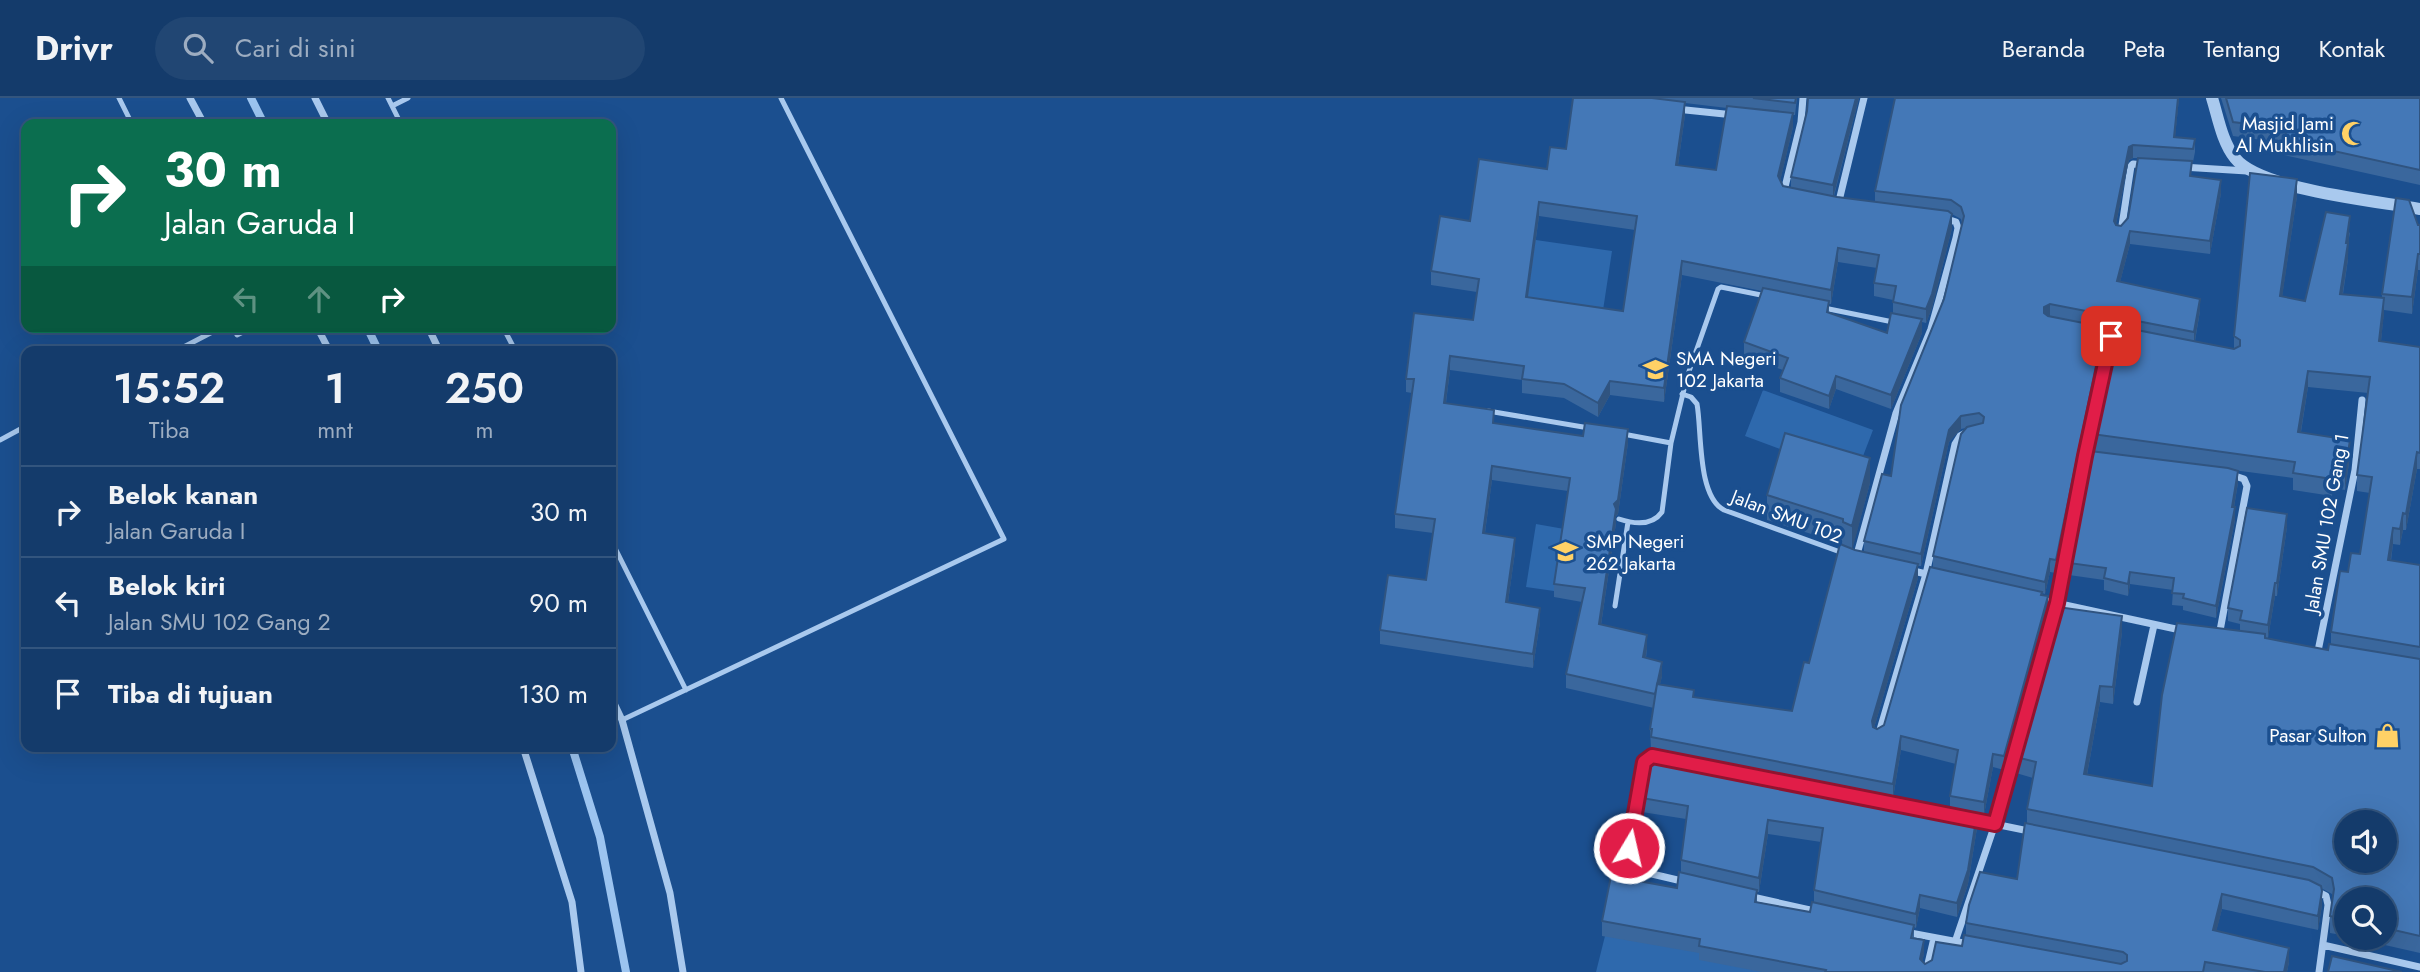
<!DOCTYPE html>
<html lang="id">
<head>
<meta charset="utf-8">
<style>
	body { margin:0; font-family:Jost,sans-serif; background:#214673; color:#f1f3f6; height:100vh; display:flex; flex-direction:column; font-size:26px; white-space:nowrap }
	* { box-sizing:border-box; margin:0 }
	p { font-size:23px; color:#9dadc1 }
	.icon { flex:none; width:38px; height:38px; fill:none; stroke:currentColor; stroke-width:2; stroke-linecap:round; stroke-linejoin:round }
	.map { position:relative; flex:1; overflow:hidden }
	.details { position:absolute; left:21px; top:248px; width:595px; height:406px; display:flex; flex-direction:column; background:#143b6b; border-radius:14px; box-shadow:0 7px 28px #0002,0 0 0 2px #33557e }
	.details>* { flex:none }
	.guide { position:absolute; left:21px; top:21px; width:595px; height:214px; border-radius:14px; box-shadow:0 7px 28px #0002,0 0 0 2px #33557e; background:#0b6e4f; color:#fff; overflow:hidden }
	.fabs { position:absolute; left:2334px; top:712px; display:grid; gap:14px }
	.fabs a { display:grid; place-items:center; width:63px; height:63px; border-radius:50%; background:#143b6b; box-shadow:0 7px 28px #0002,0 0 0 2px #33557e; font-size:35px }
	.pin { position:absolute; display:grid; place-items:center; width:60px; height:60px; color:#fff; margin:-30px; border-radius:14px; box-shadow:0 4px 10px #0006 }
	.me { position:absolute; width:77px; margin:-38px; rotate:9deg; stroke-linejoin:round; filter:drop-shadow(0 0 5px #0008) }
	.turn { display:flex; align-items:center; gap:24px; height:147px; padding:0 28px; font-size:32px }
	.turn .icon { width:91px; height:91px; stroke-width:2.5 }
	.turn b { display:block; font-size:49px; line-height:60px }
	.lanes { display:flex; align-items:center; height:66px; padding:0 28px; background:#0003; justify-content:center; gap:35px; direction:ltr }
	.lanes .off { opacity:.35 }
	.eta { display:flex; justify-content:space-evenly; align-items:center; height:119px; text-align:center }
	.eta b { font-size:42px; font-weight:600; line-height:49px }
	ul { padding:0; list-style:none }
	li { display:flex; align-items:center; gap:21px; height:91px; padding:0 28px; border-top:2px solid #33557e }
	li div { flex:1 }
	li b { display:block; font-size:26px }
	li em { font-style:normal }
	header { display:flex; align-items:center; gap:42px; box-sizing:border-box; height:98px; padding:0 35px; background:#143b6b; border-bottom:2px solid #33557e }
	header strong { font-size:33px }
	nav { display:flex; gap:38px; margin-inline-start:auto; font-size:24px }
	.search { width:490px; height:63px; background:#214673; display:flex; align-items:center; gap:18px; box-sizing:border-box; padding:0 24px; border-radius:38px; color:#9dadc1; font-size:26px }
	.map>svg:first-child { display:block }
	.green { fill:#2e69ad }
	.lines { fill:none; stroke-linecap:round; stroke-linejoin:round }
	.stream { stroke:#9cc4f0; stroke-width:8 }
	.service { stroke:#a9c9ee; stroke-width:5 }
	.minor { stroke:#a9c9ee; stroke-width:7 }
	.tertiary { stroke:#a9c9ee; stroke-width:12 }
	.wall { fill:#3a679d; fill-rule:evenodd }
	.shaded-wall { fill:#305480 }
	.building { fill:#4478b7; stroke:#305480; stroke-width:2; fill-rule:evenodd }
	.route-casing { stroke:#92132f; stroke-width:18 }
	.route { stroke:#e11d48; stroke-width:12 }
	.labels { text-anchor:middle; stroke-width:7; stroke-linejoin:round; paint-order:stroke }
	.poi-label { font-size:19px; fill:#fff; stroke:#1b4f8f; text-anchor:end }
	.street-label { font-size:19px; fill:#fff; stroke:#1b4f8f }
</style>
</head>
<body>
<header>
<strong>Drivr</strong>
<div class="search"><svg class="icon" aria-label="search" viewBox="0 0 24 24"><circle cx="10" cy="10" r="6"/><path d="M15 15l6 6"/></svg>Cari di sini</div>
<nav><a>Beranda</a><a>Peta</a><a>Tentang</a><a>Kontak</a></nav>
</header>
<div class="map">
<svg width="2420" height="874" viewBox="0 0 2420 874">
	<rect width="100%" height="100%" fill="#1b4f8f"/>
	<path class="green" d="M1529,141L1612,153L1600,232L1517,219Z
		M1763,292L1873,332L1855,379L1745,338Z
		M1536,426L1570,432L1561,494L1526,489Z
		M1610,818L1842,874H1596Z"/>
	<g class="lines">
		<path class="stream" d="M251,0L264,26
			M367,229L379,254
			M572,649L600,739L626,874"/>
		<path class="service" d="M119,0L132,26
			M388,0L401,26
			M392,8L408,0
			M1824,210L1893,224
			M233,229L237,237L253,229
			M503,229L516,254
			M174,254L222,229
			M1682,296L1691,299L1697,306C1702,333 1697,398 1724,412L1843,455
			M1488,313L1589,330
			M1623,336L1671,345
			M0,342L26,328
			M1619,421C1634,426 1652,428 1662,414L1671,345L1687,279L1718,191L1721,189L1766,198
			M611,442L686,592
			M1615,508L1628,424
			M622,622L1004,441L781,0"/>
		<path class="minor" d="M190,0L204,26
			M315,0L328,26
			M1676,11L1734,17
			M2182,69L2247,73
			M1785,96L1784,93L1801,24L1803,0
			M1838,107L1864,0
			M2121,134L2131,68L2133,66L2146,67
			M317,229L330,254
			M428,229L440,254
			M1856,460L1896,315L1931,231L1956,140L1958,130L1956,124L1944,120
			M1909,472L1935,478
			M2042,502L2185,533
			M2219,538L2247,388L2244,381L2232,377
			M2318,553L2355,372L2362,302
			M611,599L622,622L670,795L683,874
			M2137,604L2154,527
			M1879,635L1926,476L1955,346L1960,338L1968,334
			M523,649L572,804L581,874
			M1656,658L1647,659L1644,664L1627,764L1629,769L1635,772L1686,784
			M1970,721L2034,734
			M2316,793L2326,798L2328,807L2319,874
			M1748,798L1819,814
			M1905,834L1969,846
			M1955,844L1995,726L2057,505L2085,358L2111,238
			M2323,847L2420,869
			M1926,874L1934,840"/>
		<path class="tertiary" d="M2212,0C2218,19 2222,44 2235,60C2260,92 2378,103 2420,111"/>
	</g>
	<path class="wall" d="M1573,0H1797L1795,17H1793V29L1780,83L1783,88L1791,90V79L1859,0L1834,98L1875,104V93L1895,0H2179L2175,39L2195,41V54L2193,64L2192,63L2191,78L2221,95L2210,156L2130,146L2120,184L2200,213L2195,243L2234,251V238L2297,98L2282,198L2305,203L2350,134L2348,146V161L2343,196L2382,200V196L2418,127H2420V172H2418L2412,216L2384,212L2381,243L2420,249V371H2417L2406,432H2403L2400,447L2393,446L2391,463L2420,467V855L2354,840H2385V802H2347V838L2330,835V818L2333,801L2332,796L2321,790L2322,807L2318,832L2222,811L2216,833L2289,864L2287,874H1762L1699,862V855L1602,838V823L1677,790L1681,774V762L1686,721L1642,714V700L1651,651L1650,631L1654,610L1566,590V576L1582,504L1554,499V486L1568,393L1492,382L1485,435L1515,454L1508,504L1540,524L1533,570L1380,546V532L1426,482L1433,435L1395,430V416L1412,295L1406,294V281L1473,222L1477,194L1431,187V173L1470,123L1547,71L1566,51ZM1685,5L1727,10L1716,72L1678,67L1685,17ZM2133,60H2138L2128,120L2121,128L2116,126L2129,62ZM1950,115L1961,121L1962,125L1944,201L1891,378L1864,443V454L1852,451L1870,385L1767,397V422L1843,446L1809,565L1792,613L1694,599L1660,586L1662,578L1646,560L1647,551L1601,527L1616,425V418L1618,416L1628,345L1494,326L1446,305L1450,272L1522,282V295L1564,300L1598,319L1610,297L1664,304L1682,177L1762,193L1744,244V258L1783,272L1780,280V294L1829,311L1836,291L1891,311L1922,235V224L1926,225L1932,210L1952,130ZM1539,118L1635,132L1623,213L1528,199ZM1838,164L1877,170L1874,185V198L1893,202V215L1887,235L1829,215V206H1831ZM2104,229L2115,232L2092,336V353L2069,465V477L2104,482V492L2128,498L2130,486L2173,492L2172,507L2183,508V512L2216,520L2235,422L2234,409L2238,385L2233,372L2293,380V392L2332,398L2333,390L2345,392L2350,358L2301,334L2308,289L2368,295L2357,377V393L2370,395L2360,456L2348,474L2331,534V547L2328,552L2268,540L2275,498H2277L2287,429L2228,510V523L2240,526V533L2152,688L2087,677L2100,604L2113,606L2122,534L2016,659V675L2033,680L2027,711V725L2017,781L1966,825V838L1962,848L1925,866L1922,863L1924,856L1914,840V829L1916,830L1920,810L1957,819L1968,786L1977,730V716L1984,717L1993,669L2004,672L2048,512L2042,495L2045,496L2050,474L2056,475L2104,242ZM1966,330L1933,458V470L1884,627L1877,631L1874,630L1918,480V468H1921L1949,344L1961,331ZM1901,652L1956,666L1950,698V710L1947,714L1892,705V700H1893ZM1768,736L1821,744L1814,792V805L1810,814L1757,805V794H1759Z
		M2221,0H2420V87L2284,57V45L2233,38Z"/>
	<path class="shaded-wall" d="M1856,0H1859L1833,100V87Z
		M2178,0H2179L2174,51V39Z
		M1685,4V17L1676,81V67Z
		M1793,15V29L1778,92V78Z
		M2133,47V60L2129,62L2114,136V123L2129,49Z
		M2297,81V98L2280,214V198Z
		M2221,82V95L2210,156V143Z
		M1539,104V118L1526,213V199Z
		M1952,116V130L1932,210L1926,225V211Z
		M2350,118L2348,161L2340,212V196Z
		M2130,133V146L2117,196V183Z
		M1838,150V164L1831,206V192Z
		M2418,156V172L2412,216V199Z
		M1682,163V177L1664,304V290Z
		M2384,200V217L2379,260V243Z
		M2200,201V213L2194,247V234Z
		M2050,206V219L2044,228V209Z
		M1922,221V235L1891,311V297Z
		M2104,229V242L2056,475V462Z
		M1450,258V272L1444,319V305Z
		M2308,273V289L2298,350V334Z
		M1836,278V291L1829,311V298Z
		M1610,283V297L1598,319V305Z
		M1961,318V331L1949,344L1921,468V456L1949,332Z
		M1628,331V345L1618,416L1616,418V425L1599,540V526L1614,406Z
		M2350,342V358L2345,392V375Z
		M2417,354V371L2406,432V416Z
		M1870,360V385L1852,453V428Z
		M1492,368V382L1483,449V435Z
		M2238,373V385L2232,421V409Z
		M2333,374V390L2332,398V381Z
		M2235,409V422L2216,520V508Z
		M2403,415V432L2400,447V431Z
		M2287,416V429L2277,498V485Z
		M2393,430V446L2388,479V462Z
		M1515,440V454L1506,518V504Z
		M2050,461V474L2045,496V484Z
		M1918,466V480L1872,637V623Z
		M2130,474V486L2128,498V486Z
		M2275,485V498L2268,540V527Z
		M2048,498V512L2004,672V658Z
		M1540,510V524L1533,570V556Z
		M2122,518V534L2113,606V589Z
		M1647,537V551L1643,573V559Z
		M1662,564V578L1655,610V596Z
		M2100,588V604L2084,693V676Z
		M1901,638V652L1893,700V686Z
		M1993,656V669L1984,717V704Z
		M1977,716V730L1968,786L1957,819V805Z
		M1768,722V736L1759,794V780Z
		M2322,793V807L2318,832V818Z
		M2222,796V811L2213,847V832Z
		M1920,797V810L1916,830V816Z
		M1924,842V856L1920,874V861Z
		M2289,850V864L2287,874H2284Z"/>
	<path class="building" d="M1573,0H1652L1685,4L1676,67L1716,72L1727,8L1793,15L1778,78L1783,88L1837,99L1948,113L1952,116L1932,196L1926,211L1893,204L1896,188L1874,185L1879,157L1838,150L1831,192L1682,163L1664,290L1610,283L1598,305L1564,286L1522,281L1524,268L1450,258L1444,305L1494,312L1493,325L1583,338L1585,325L1628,331L1618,402L1614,406L1616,411L1599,526L1647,537L1643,559L1662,564L1655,596L1566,576L1585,490L1554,486L1570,380L1492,368L1483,435L1515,440L1506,504L1540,510L1533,556L1380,532L1388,477L1426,482L1435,421L1395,416L1414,281H1406L1414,215L1473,222L1479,181L1431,173L1440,118L1470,123L1479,61L1547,71L1550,49L1566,51ZM1539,104L1637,118L1623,213L1526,199Z
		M1753,0H1796L1795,5Z
		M1808,0H1856L1833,87L1791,79L1807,13Z
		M1895,0H2178L2174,39L2195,41L2193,51L2133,47L2129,49L2114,123L2116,127L2121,128L2128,120L2138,60L2192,63L2190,78L2221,82L2210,143L2130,133L2117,183L2200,201L2194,234L2050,206L2044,209V215L2048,218L2104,229L2056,462L2050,461L2045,484L1933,458L1961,336L1967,329L1983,325L1984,319L1979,315L1961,318L1949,332L1921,456L1864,443L1882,376L1891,378L1901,307L1944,201L1964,118L1961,109L1951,102L1875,93Z
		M2226,0H2420V72L2284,42L2287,31L2233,24Z
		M2250,75L2297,81L2280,198L2305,203L2326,114L2350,118L2346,145H2348L2340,196L2384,200L2379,243L2420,249V355L2417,354L2406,416L2403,415L2400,431L2393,430L2388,462L2420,467V549L2331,534L2340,473L2348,474L2351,455L2360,456L2372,379L2357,377L2370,279L2308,273L2298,334L2350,342L2345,375L2333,374L2332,381L2293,375L2295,364L2092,336L2116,228L2234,251L2240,248V242L2234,238Z
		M2396,100L2409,102L2418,127H2420V156H2418L2412,199L2382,196Z
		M1763,190L1829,203L1827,214L1887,235L1891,215L1922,221L1891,297L1836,278L1829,298L1780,280L1788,260L1744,244Z
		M1785,335L1870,360L1852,428L1843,424V421L1767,397Z
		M2090,353L2228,370L2238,373L2232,409H2235L2216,508L2183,500L2184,496L2172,495L2174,480L2130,474L2128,486L2104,480L2106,470L2069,465Z
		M2247,410L2287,416L2277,485H2275L2268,527L2240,522L2242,513L2228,510Z
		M1840,446L1855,452L1918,466L1872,623L1873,629L1877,631L1884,627L1930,469L2042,494L2041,497L2048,498L2004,658L1993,656L1984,704L1950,698L1958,652L1901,638L1893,686L1651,639L1652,631H1650L1657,586L1694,592L1693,599L1792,613L1804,564L1809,565Z
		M2058,509L2122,518L2113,589L2100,588L2084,676L2152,688L2162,597L2177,525L2265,536V540L2328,552L2329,546L2420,561V838L2385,830V802H2347V822L2330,818L2334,791L2332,780L2313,769L2027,711L2036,664L2016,659ZM2347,724H2385V763H2347Z
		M1650,651L1892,698L1891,705L1947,714L1948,710L1977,716L1968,772L1957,805L1920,797L1916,816L1814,792L1823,730L1768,722L1759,780L1681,762L1688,708L1642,700Z
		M2025,725L2309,782L2321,788L2322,793L2318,818L2222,796L2213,832L2289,850L2284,874H2265L2205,864L2203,874H1825L1826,872L1699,848L1700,841L1602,823L1611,778L1677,790L1679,774L1757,792L1755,804L1810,814L1812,804L1914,827L1911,840L1924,842L1920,861L1925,866L1932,862L1936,844L1962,848L1964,837L2121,866L2127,863V857L2123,854L1966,825L1969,807L1980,774L2017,781Z
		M2332,858L2402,874H2328Z"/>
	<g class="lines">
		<defs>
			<path id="route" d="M1629,750L1644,664L1652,658L1995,726L2057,505L2085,358L2111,238"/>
		</defs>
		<use href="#route" class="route-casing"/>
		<use href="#route" class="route"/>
	</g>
	<defs>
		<symbol id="mosque-bare" viewBox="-9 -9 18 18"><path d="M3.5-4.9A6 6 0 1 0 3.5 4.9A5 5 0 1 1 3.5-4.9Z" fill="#ffd166" stroke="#1b4f8f" stroke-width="2.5" paint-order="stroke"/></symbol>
		<symbol id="school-bare" viewBox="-9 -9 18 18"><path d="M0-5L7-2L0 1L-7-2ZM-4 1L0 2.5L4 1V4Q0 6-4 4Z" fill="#ffd166" stroke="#1b4f8f" stroke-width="2.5" paint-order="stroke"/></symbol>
		<symbol id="shop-bare" viewBox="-9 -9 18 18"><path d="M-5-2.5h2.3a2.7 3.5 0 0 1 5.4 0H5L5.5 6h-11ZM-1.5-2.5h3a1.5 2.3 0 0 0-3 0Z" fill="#ffd166" stroke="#1b4f8f" stroke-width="2.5" paint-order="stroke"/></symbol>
	</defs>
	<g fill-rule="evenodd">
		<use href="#mosque-bare" x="2336" y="18" width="35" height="35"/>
		<use href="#school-bare" x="1638" y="254" width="35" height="35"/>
		<use href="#school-bare" x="1548" y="436" width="35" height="35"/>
		<use href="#shop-bare" x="2370" y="620" width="35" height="35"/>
	</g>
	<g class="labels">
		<g class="poi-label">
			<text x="2334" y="32">Masjid Jami<tspan x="2334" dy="22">Al Mukhlisin</tspan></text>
			<text x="1676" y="267" text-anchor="start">SMA Negeri<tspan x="1676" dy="22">102 Jakarta</tspan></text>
			<text x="1586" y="450" text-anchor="start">SMP Negeri<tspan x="1586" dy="22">262 Jakarta</tspan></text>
			<text x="2367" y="644">Pasar Sulton</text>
		</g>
		<g class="street-label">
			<text transform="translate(1787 418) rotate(21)" y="7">Jalan SMU 102</text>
			<text transform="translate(2326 425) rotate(-80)" y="7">Jalan SMU 102 Gang 1</text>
		</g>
	</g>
</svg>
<div class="fabs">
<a><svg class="icon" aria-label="sound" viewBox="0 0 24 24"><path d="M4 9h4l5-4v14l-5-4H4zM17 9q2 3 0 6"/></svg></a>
<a><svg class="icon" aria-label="search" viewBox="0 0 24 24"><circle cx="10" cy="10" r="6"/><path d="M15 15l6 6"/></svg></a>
</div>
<div class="pin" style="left:2111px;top:238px;background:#d93025"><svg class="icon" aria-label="arrive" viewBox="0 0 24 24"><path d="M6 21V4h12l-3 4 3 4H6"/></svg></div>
<svg class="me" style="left:1629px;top:750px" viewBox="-20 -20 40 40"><circle r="17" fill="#e11d48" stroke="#fff" stroke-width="3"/><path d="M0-11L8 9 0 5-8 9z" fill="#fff"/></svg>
<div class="guide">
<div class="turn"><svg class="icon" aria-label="right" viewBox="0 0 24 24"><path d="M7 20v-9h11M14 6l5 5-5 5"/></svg><div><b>30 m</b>Jalan Garuda I</div></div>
<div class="lanes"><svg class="icon off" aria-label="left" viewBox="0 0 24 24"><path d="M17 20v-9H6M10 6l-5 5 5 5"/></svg><svg class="icon off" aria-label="ahead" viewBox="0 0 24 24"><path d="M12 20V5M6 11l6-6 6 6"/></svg><svg class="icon" aria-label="right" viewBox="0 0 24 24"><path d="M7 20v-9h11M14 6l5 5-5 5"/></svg></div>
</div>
<section class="details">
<div class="eta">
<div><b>15:52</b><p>Tiba</p></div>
<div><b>1</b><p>mnt</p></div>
<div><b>250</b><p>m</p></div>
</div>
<ul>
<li><svg class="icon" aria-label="right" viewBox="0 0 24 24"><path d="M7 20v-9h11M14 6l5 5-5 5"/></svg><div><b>Belok kanan</b><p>Jalan Garuda I</p></div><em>30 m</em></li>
<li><svg class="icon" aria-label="left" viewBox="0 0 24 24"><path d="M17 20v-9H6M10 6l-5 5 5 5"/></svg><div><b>Belok kiri</b><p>Jalan SMU 102 Gang 2</p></div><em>90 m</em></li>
<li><svg class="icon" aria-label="arrive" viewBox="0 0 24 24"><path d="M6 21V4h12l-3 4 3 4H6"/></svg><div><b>Tiba di tujuan</b></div><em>130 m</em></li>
</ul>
</section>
</div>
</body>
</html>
